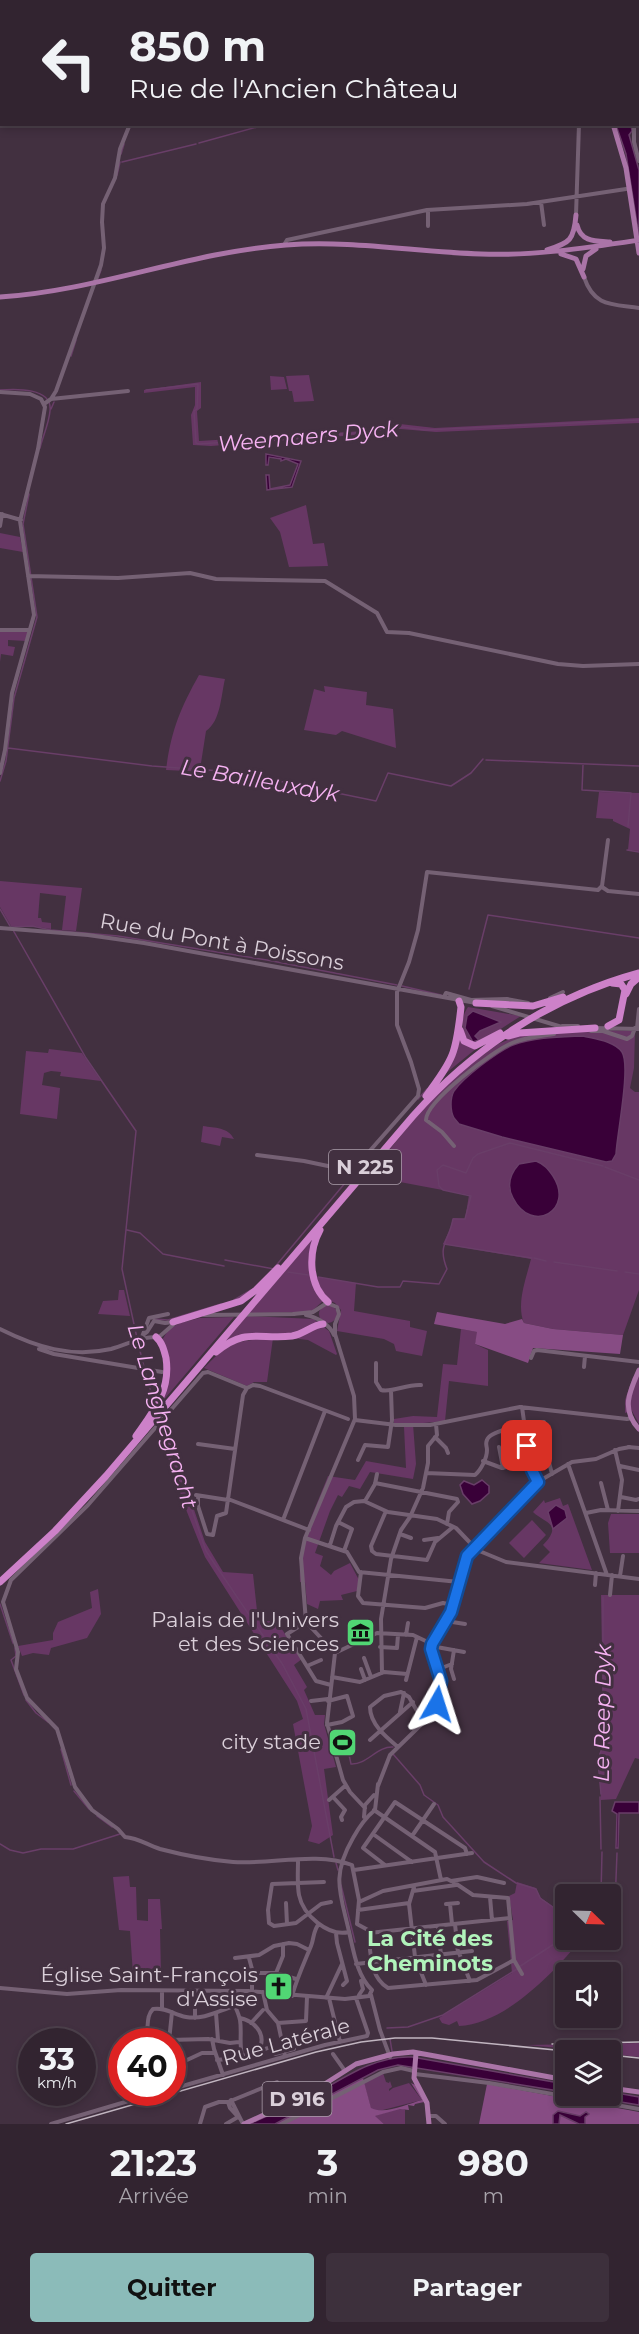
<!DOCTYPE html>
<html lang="fr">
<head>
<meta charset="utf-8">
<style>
	body { margin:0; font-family:Montserrat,sans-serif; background:#3d303c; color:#f1f3f6; height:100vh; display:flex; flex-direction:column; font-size:22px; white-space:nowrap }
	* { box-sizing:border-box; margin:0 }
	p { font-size:20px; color:#a8a4ab }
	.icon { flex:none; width:33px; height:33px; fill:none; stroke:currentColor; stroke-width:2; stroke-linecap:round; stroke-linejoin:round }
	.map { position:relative; height:2124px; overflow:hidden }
	.panel { display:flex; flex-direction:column; background:#322430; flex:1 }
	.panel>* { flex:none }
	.hud { position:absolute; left:0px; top:0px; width:639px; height:126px; box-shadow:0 3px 9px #0003,0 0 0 2px #4d414c; background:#322430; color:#f1f3f6; overflow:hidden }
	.needle { width:39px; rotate:113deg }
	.tools { position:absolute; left:555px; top:1884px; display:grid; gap:12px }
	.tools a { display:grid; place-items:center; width:66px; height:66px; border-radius:6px; background:#322430; box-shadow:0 3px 9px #0003,0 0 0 2px #4d414c; font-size:30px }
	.speed { position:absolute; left:18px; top:2028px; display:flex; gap:12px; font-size:30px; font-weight:700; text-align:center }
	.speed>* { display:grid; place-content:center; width:78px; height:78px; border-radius:50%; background:#322430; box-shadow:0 3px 9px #0003,0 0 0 2px #4d414c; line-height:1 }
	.speed small { font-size:15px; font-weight:400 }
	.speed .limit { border:9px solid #d22; background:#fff; color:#111 }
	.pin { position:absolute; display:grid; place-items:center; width:51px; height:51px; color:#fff; margin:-26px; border-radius:12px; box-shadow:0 3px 9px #0006 }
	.me { position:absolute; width:66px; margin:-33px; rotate:6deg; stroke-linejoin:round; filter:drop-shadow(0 0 4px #0008) }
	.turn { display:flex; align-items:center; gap:21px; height:126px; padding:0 30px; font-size:27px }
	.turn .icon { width:78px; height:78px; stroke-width:2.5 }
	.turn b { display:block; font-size:42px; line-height:51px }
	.eta { display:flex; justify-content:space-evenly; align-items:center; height:102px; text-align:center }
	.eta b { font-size:36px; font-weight:700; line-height:42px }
	.primary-button { display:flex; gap:12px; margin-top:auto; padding:12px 30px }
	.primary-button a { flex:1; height:69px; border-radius:6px; background:#8bbbb9; color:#111; font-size:24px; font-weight:700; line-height:69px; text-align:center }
	.primary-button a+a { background:#3d303c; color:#f1f3f6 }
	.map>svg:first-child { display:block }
	.green { fill:#673764 }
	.forest { fill:#874c84 }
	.water { fill:#390038; stroke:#693e68; stroke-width:1.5 }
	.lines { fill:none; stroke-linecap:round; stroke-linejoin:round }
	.stream { stroke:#693e68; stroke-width:1.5 }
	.minor { stroke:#756174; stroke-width:4 }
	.major { stroke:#aa74a7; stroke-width:5 }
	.highway { stroke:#cd81c9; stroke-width:7 }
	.rail { stroke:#c1b5c0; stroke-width:1.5 }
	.route-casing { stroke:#114b97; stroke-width:15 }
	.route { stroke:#1a73e8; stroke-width:10 }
	.labels { text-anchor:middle; stroke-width:6; stroke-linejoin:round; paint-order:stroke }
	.shield { fill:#423040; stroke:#ac9fab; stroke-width:1.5 }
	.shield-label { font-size:20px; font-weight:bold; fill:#dacfd9 }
	.street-label { font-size:21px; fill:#dacfd9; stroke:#423040 }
	.poi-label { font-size:21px; fill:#dacfd9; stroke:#423040; text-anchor:end }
	.water-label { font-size:22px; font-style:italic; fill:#f6b2f2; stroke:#423040 }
	.neighbourhood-label { font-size:22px; font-weight:bold; fill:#b1f3bb; stroke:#423040 }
</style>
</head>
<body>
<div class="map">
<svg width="639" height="2124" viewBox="0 0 639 2124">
	<rect width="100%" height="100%" fill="#423040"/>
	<path class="green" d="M309,375L314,401L294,402L292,391H289L286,376Z
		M270,376L284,377L287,389L271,390Z
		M201,382V408L197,411L199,441L364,431L391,423L435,428L639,418V423L436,432L389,428L370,434L211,446L193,445L191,415L195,405V387L144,393V390Z
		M306,505L313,544L324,543L328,566L289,567L280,532L270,518Z
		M0,533L20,537L23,552L0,548Z
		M0,631H28L26,641L8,640V646L15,647L13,656L1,654L0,662Z
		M199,675L225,679C221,695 221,721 206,731L201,763V767L209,772L166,770C171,731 180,709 199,675Z
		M324,686L367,692L366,705L393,709L396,748L342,731L336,735L304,730L314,689L325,692Z
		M599,792L639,793V851L628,850L630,829L613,821V819L596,818Z
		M0,881L82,888L76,931L62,930L66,896L40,893L38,918H41L42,922L51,923V929L33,926H11L0,907Z
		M468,1007L521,1016L479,1043L468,1041C462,1030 460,1018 468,1007Z
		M596,1030L635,1031L634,1068L630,1088L635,1092H639V1290L623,1335L553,1329L524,1323C516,1304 526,1279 531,1259L443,1244L450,1229L453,1218L465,1219L469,1195L368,1176L425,1106L460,1072L498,1044L517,1036Z
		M459,1035L477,1048L445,1074Z
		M49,1049L82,1053L101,1081L60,1076L61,1072L51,1071L44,1073L42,1085L60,1088L57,1119L20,1114L26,1051L48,1053Z
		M203,1126C215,1128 228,1127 234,1139L222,1137L220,1146L201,1142Z
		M317,1232L310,1260L323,1301L313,1310L306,1312L249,1313Z
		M316,1277L356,1283L354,1311L410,1321V1327L427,1331L422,1356L396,1351L394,1344L384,1339L337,1331L341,1310L335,1303L326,1299Z
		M119,1290H124L130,1316L98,1314L103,1301L118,1300Z
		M319 1314a9 9 0 1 1 18 0a9 9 0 1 1-18 0Z
		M246,1316L314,1319L317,1322L298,1334L263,1333L220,1346Z
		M234,1317L161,1403L168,1378L162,1340L169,1329L180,1323L200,1318Z
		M321,1325L329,1331L337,1354L336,1355L308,1340L291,1338Z
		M461,1329L478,1332L475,1344L488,1350V1386L449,1381L445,1421L413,1424L416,1464L413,1479L370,1472L360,1489L349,1486L342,1497L338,1495L330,1511L315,1553L323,1556L320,1566L331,1575L334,1571L350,1563L359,1580L357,1591L341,1595L343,1600L320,1601L318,1609L307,1604L305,1582H300C298,1539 313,1515 328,1476L355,1480L366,1461L406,1468L404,1427L394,1426V1419L413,1416L437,1417L443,1364L457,1365Z
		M273,1338L267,1382H254L247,1386L204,1368C231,1340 236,1341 273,1338Z
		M639,1374V1424L632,1411L625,1413V1400L633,1377Z
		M164,1421L205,1542L223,1572L253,1574L258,1620L277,1622L302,1659L294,1665L307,1687L304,1690L315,1715H325L324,1724L336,1767L324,1769L333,1835L319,1844L308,1841L312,1826L293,1724L303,1719L297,1701L205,1557L187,1512L158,1429Z
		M560,1498L563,1506L568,1504L592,1570L539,1563L550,1552L543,1545C564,1523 544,1523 533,1512L544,1500L545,1503Z
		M611,1514H639V1553H610L608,1523Z
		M532,1520L546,1535L524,1558L509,1543Z
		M98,1589L101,1614L87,1638L51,1648L49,1655L33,1653L22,1656L18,1646L53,1640V1633L58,1622L92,1608L90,1592Z
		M601,1595H639V1759L635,1758L616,1799L601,1800L599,1755L607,1739L603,1708Z
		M129,1876L130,1887H136L137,1920L148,1921V1899H160L162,1929H160L161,1973L133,1974L130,1931L119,1930L113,1877Z
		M517,1882L536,1888L541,1898L554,1907L565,1904L566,1940H581C553,1973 505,2024 459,2026L457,2021L449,2025L442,2023L439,2018L512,1973L507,1921L513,1920L509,1896L515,1893Z
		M639,2043V2057L611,2054L610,2050H580L527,2045Z
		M383,2073L386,2082L389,2083L390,2081L392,2087L389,2089V2091L393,2088L409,2083L422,2100L379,2111L371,2109L364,2083Z
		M401,2108L405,2110V2124H384L374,2116Z"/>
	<path class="forest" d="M437,1312L505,1324L522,1319L524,1323L553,1329L623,1335L620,1354L533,1348L528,1363L475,1344L477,1332L434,1324Z
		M363,2078L371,2108C385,2115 407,2104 422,2100L411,2083L415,2085L424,2102L415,2104L414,2106L408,2105L409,2110L400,2109L375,2116L384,2124H275Z
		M487,2084L639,2112V2124H479Z"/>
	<path class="water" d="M616,125H631L632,131L629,135L639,170V236L626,154Z
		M266,454L301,461L292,487L267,490L266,475H269L270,489L290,485L298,464L286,459L281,461V459L269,457L268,465H266Z
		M473,1011L501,1022L480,1031L475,1036L479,1040L473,1042L465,1028L467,1016Z
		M583,1036C595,1039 614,1041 622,1052C631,1066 617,1134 616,1154L612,1161L606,1162L502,1137L459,1124L454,1118C450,1111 450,1098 454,1091C464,1077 498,1051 513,1045C535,1037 561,1037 583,1036Z
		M536,1161C544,1164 548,1169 553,1176C575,1210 532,1235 513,1198C506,1185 510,1174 519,1164Z
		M482,1480L489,1486V1493L480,1501L472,1504L463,1494L460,1485L464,1481L474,1485Z
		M556,1505L565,1510L567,1518L553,1529L548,1512Z
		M615,1802H639V1813H619L618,1848H616L617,1814L612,1811Z
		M412,2057L565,2084V2092L398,2065L378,2070L275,2124H250C267,2115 285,2110 301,2102C336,2084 371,2055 412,2057Z
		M611,2092L639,2097V2105L585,2096H610Z
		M558,2111L580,2116L586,2112L589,2114L585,2117V2124H579L560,2115L559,2124H553V2115Z"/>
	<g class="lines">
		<path class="stream" d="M315,124L317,127L326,124
			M199,143L268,124
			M121,154L124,144
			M122,162L196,144
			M117,175L120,162
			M98,278L101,270
			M71,356L76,340
			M0,390C15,389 53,387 50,411C49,423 43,436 40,448
			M146,390L198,384L197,409L194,411L196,443L199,444L370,432L387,425L425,430L639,420
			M51,409L54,402
			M8,748L152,766L234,772L376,801L388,773L451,786L471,773L483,759
			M486,760L639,766
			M583,765L582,790L631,793L628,826
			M0,781L6,761L14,698L37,617L23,524L29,494
			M627,850L639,852
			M0,909L10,926
			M11,927L32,926L51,930L118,936L267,960L397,985
			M13,930L86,1058L136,1131L122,1269L137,1338
			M402,986L441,995
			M469,989L488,915L639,938
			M418,1099L427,1089
			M605,1167L639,1180
			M127,1230L140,1233L163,1254L224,1266
			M444,1244L532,1258
			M534,1258L546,1261
			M225,1260L274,1269
			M554,1262L617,1271
			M274,1268L371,1152
			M288,1272L308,1275
			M625,1272L639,1274
			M318,1277L378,1287H400L403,1281L439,1284L447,1269C437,1244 449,1242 453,1219H465L471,1196L443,1190L439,1186L437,1170L443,1165L466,1173L473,1158L478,1154L510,1143L603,1166
			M234,1300L251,1290
			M154,1319L168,1320L221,1304
			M138,1343L144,1367
			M145,1372L154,1402
			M162,1423L206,1551L283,1665L306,1709L334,1857
			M0,1604L13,1643
			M15,1648L16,1656L11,1660L24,1695
			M26,1700L36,1713L48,1722
			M61,1749L71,1785
			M348,1750L351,1764C367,1765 377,1746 393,1747
			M393,1754L420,1785L424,1795L438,1805L443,1817L484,1862L516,1883L536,1889L540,1898L554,1908L566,1905
			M74,1791L89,1809
			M601,1794L598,1760L606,1736L603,1704V1597
			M600,1797L601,1849
			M97,1816L112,1827
			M0,1844L10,1850L23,1853L41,1849H73L120,1834
			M336,1863L338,1870
			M341,1885L355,1942
			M601,1894L602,1852
			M611,1911L615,1905L617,1853
			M519,1967L566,1936
			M387,2028L408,2027L443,2015L517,1969
			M390,2039L392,2051"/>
		<path class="minor" d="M586,0L587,2
			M626,0L627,2
			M46,2L50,0
			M178,2L179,0
			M0,19H2
			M638,27L639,31
			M634,124V142L639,161
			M541,202L544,225
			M428,210V226
			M576,215L579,124
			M284,245L287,240L427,210L527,204L626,189
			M584,277C594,307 612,304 639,308
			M0,392L30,394L41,399L45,407L38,449L20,521L34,615L12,693L5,750L0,773
			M51,399L128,391
			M44,404L51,399L56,391L101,265L104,248L102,222L103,204L115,178L120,149L130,124
			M0,514L21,520
			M0,526L2,514
			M28,576L118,578L190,573L216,579L325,581L377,613L387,632L409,633L558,664L583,666L639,664
			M0,630H29
			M602,887L608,891L639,894
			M0,928L88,935L144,943L476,1003
			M444,997L446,993L471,1000L507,999L528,1003
			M550,998L563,992
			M492,1006L562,1027
			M562,1026H578
			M594,1028L639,1029
			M637,1028L639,1009
			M591,1031H603L627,1039L632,1036L635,1028
			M454,1146L442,1132L426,1120C426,1101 494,1050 512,1043C526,1037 540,1036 554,1034
			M257,1155L304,1161L347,1170H353L418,1096L419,1089L411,1062L397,1025V992L409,962L418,930L427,872L598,890L602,886L608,840
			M293,1314L313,1312L327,1303L337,1307L339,1314L335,1324V1334L354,1396L355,1419L305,1538L301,1558L306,1622L335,1653
			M204,1315L295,1314
			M306,1315C317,1317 330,1325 334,1335
			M0,1329C36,1347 71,1358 111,1349C129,1344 141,1336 159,1337L175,1323
			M142,1337L149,1318L168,1314
			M138,1339L147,1332L154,1321L165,1323L173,1322
			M39,1349L54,1354L162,1372
			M531,1358L534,1351L537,1350L639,1362
			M376,1363V1382L381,1390C392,1393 406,1384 421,1385
			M584,1367L585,1356
			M522,1407L530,1464L539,1482
			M348,1419L260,1386L253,1385L247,1388L208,1372L203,1373L88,1505L11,1580L3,1602L18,1652L16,1669L27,1698L57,1729L75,1787L92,1810L118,1829L125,1837C139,1838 147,1845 160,1849C183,1855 209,1860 233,1862C272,1865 315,1851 352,1865L359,1900L357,1924L368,1930C371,1949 368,1976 388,1988L477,1980L514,1960
			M355,1420L396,1425H430L520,1407L627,1419L632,1418
			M435,1437L446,1448L448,1453
			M544,1443L552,1474
			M198,1444L235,1449
			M527,1446L548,1443L550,1446
			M499,1447L503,1468
			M628,1447L639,1448
			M615,1450L622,1480L618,1511
			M358,1460L365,1445L388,1447L392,1420L391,1391
			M483,1461L502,1468L529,1462
			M568,1464L607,1575
			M620,1466L639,1470
			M426,1473L475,1475C481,1470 487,1458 487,1450C487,1446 485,1444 487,1440C490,1429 533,1424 544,1422
			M375,1483L457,1499L458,1502L449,1512L447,1524
			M601,1483L608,1510
			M196,1495L228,1500
			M198,1496V1506L207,1534L213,1535L217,1516L226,1513L243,1395L247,1388
			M621,1497L636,1500L639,1499
			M228,1499L309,1530
			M365,1501L375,1484L377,1474
			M386,1511L371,1546L372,1551L376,1554L427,1560L435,1542L453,1527
			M586,1513L601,1510L639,1511
			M283,1520L325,1411
			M338,1522L352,1529L344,1551
			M400,1534L411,1538
			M305,1538L347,1552L359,1572L459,1582
			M424,1540L438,1538
			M330,1545L336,1526L346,1507L354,1502L364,1501L388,1512L437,1519L456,1528L477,1550L506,1562L639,1579
			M361,1572L358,1596L363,1603L425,1608L443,1603L453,1605
			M620,1576L623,1556
			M595,1585L596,1573
			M610,1595L612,1575
			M446,1621L465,1624
			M306,1622L287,1634L316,1681L331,1685
			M406,1635L408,1623
			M431,1646L464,1652
			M380,1647L397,1648L398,1635
			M454,1650L451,1669L454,1679
			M335,1653L327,1723L343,1780L350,1792L365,1808
			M335,1653L377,1633L413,1635L432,1644
			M364,1658L371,1677
			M307,1666L321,1660
			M361,1669L365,1680
			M439,1669L452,1664
			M382,1673L381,1619L391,1559L401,1530L410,1517L423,1488L428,1463V1446L437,1435L436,1424
			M332,1677L360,1682L384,1672L407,1674
			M406,1680L417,1637
			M311,1701L328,1699
			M400,1712L404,1693
			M327,1725L342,1722L353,1716L347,1696L328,1701
			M370,1740L413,1702
			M398,1747C386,1737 370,1724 370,1707L384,1696L401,1692L409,1697L417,1711
			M378,1786L390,1755L429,1717L437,1704L441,1680L431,1646L451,1612L464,1564L469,1553L541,1480L572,1462L596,1459L619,1449L630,1447
			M333,1797L345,1810L341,1817L342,1820
			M329,1800L346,1785
			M374,1810L435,1852L441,1880
			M364,1817L365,1805L374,1795
			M373,1834L412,1862
			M412,1836L434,1804
			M298,1861C298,1872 297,1884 299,1895C303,1915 328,1937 349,1932
			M385,1865L363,1848L395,1802L465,1848L467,1854
			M354,1870L472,1853
			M452,1881L473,1895L508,1898L514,1960L522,1974
			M324,1882L272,1884L268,1910L269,1923L274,1926L296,1923L321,1904L331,1902
			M414,1887L409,1904L415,1957L426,1985
			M413,1891L456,1885
			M490,1897L492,1920
			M359,1902L383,1891L447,1879L451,1881L477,1877L504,1883
			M286,1903L287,1924
			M446,1904L458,1903
			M450,1904L452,1924
			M358,1910L409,1903
			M455,1924L458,1953
			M438,1926L441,1955
			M336,1933L337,1943L347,1981L343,1985
			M369,1933L510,1918
			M413,1943L439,1940
			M459,1953L470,1981
			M235,1958L259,1955L274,1946L289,1943L297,1944L309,1950
			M249,1958L252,1969V1991
			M356,1964L472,1951
			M252,1973H276L296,1979
			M276,1973L283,1956V1944
			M0,1988L67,1994L121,1990L248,1991L345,1999L369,1996L372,1990C358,1977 354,1954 350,1936C341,1894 330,1878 353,1838C359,1827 365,1818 375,1810L378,1784
			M162,1991V2008
			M231,1992C232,2003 238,2010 240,2020C242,2032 239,2043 242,2055
			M263,1992L267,2010L278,2023L285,2056
			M359,1995L363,1989L361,1981
			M371,1995L380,2030L390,2057
			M292,1996C297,1978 304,1963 311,1946C314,1939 313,1930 319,1924
			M326,1998L342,1964
			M329,1998L340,2042
			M216,2013L218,2040
			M195,2018V2004
			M240,2018C254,2021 266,2033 260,2048
			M251,2023L263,2010
			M278,2023L306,2021L307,1997
			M212,2039L214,2049L223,2075
			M169,2040L208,2039L230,2043L239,2042
			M169,2041L172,2012
			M143,2042C151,2032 144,2018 153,2009C166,2007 174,2015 186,2017C204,2020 218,2011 234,2006
			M275,2054L294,2049
			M333,2054L345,2071
			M217,2060C229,2059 239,2057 250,2054C259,2053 263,2048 273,2047
			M172,2067L202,2053H215
			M415,2074L489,2083L639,2109
			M172,2089L325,2045L367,2036L368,2033L356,1998
			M231,2100L243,2124
			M228,2102L230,2108L239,2118
			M430,2116H436L445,2124
			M51,2124L159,2092
			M200,2124L205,2107L219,2102H228L277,2082L285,2105
			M226,2124L238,2117
			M282,2124L383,2072L401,2068L414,2071"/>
		<path class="major" d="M562,0V2
			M613,124L626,168L639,253
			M577,225C581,242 595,241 610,242
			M547,250C570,243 574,240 576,215
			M561,254L576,259L584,277
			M583,269L586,256L596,249
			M0,297C97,291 189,252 286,245C351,240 416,252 481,254C534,256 586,248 639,240
			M639,1370C629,1392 621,1410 639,1429
			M416,2053L414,2078L427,2103L429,2124
			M610,2088L639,2092
			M244,2124L309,2094L356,2064L393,2054L413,2052L566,2080"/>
		<path class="highway" d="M626,994L631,984L639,977
			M476,1003L533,1006L563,997
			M608,1026L619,1020L625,990L621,984L612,983
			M460,1030L464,1041L475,1046L500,1033
			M508,1036L519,1033L595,1028
			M426,1096C454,1059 456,1053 461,1007L459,1001
			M320,1230C308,1252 308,1285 328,1302
			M173,1322L241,1301L256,1290L278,1268
			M216,1352C246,1327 260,1340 292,1336C304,1334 312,1325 323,1324
			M136,1436C153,1412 171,1391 166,1358C164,1350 162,1342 156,1337
			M0,1582L55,1531L106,1476L413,1116C473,1048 551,997 639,973"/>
		<path class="rail" d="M552,2044L639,2042
			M610,2055L639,2058
			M66,2124L316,2052L361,2042L395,2038H432L566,2051"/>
	</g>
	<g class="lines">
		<defs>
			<path id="route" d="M437,1704L441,1681L431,1649L432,1644L451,1612L467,1556L538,1482L532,1470L527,1446"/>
		</defs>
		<use href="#route" class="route-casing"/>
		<use href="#route" class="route"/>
	</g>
	<defs>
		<symbol id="museum-square" viewBox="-11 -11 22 22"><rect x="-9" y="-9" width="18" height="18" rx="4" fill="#51d674" stroke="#423040"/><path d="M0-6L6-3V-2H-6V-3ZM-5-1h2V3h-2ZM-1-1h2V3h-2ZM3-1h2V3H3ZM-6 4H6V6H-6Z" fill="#111"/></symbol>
		<symbol id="stadium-square" viewBox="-11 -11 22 22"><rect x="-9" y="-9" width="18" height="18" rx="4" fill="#51d674" stroke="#423040"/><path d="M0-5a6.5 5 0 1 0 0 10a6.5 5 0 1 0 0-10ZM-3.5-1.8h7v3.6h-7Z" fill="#111"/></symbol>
		<symbol id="church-square" viewBox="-11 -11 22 22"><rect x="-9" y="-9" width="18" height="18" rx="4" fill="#51d674" stroke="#423040"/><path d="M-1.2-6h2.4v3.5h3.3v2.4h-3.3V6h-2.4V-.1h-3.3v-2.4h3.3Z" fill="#111"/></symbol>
	</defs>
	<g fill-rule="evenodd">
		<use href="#museum-square" x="344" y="1616" width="33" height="33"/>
		<use href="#stadium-square" x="326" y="1726" width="33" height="33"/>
		<use href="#church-square" x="262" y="1970" width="33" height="33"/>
	</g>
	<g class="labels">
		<g class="shield">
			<rect x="329" y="1150" width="72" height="34" rx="4.5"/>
			<rect x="262.5" y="2082" width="69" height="34" rx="4.5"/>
		</g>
		<g class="shield-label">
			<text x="365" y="1174">N 225</text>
			<text x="297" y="2106">D 916</text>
		</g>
		<g class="street-label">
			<text transform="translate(222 942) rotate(10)" y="7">Rue du Pont à Poissons</text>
			<text transform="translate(286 2042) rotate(-15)" y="7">Rue Latérale</text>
		</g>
		<g class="poi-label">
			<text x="339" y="1627">Palais de l'Univers<tspan x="339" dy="24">et des Sciences</tspan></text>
			<text x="321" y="1749">city stade</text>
			<text x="258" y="1982">Église Saint-François<tspan x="258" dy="24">d'Assise</tspan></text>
		</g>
		<g class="water-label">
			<text transform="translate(308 436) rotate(-5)" y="8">Weemaers Dyck</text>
			<text transform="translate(260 780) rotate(10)" y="8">Le Bailleuxdyk</text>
			<text transform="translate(163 1416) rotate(73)" y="8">Le Langhegracht</text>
			<text transform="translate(602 1713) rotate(-89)" y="8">Le Reep Dyk</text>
		</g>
		<g class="neighbourhood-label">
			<text x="430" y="1946">La Cité des<tspan x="430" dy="25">Cheminots</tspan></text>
		</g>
	</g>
</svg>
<div class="tools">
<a><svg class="needle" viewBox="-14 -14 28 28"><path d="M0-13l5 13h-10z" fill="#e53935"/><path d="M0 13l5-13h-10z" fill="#a8a4ab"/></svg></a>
<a><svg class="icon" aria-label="sound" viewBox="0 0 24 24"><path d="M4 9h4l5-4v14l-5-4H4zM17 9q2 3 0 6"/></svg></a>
<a><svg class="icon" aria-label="layers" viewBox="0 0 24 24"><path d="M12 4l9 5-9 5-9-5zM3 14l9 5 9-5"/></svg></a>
</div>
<div class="speed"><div>33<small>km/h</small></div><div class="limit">40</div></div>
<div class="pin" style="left:527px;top:1446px;background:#d93025"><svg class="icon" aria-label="arrive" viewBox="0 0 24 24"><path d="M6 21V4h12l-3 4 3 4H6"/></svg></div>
<svg class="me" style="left:437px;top:1704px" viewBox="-20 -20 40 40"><path d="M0-17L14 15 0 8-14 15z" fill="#1a73e8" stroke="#fff" stroke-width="4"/></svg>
<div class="hud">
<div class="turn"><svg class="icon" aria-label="left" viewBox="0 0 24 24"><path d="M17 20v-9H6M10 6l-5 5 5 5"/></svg><div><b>850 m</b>Rue de l'Ancien Château</div></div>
</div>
</div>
<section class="panel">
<div class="eta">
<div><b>21:23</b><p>Arrivée</p></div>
<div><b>3</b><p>min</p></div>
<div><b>980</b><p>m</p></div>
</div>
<div class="primary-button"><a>Quitter</a><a>Partager</a></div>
</section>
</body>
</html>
